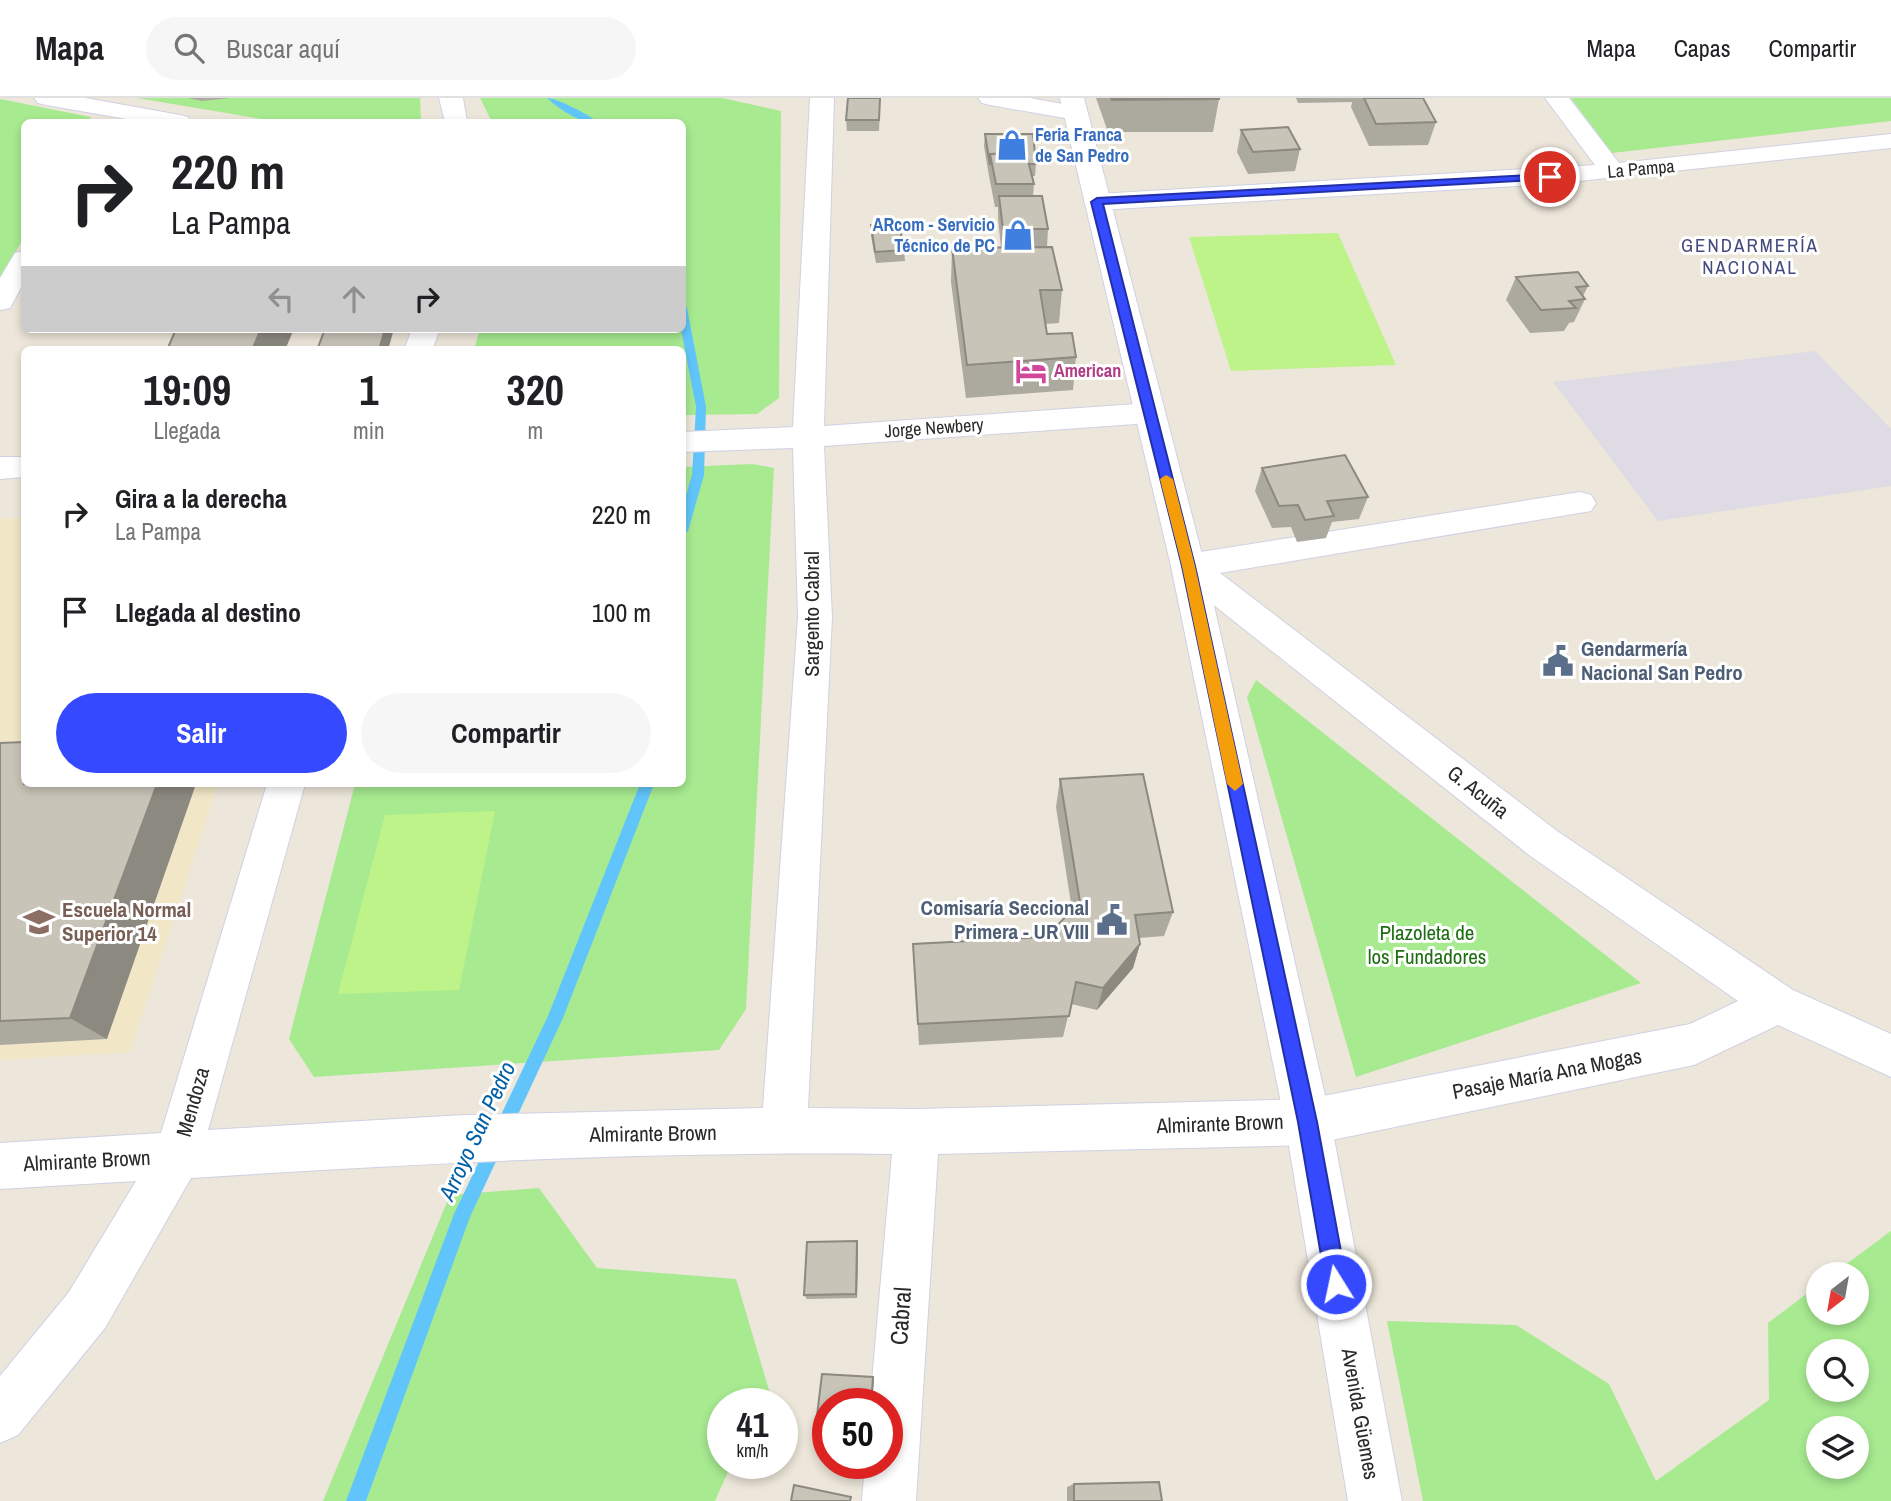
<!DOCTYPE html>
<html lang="es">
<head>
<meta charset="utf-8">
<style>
	body { margin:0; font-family:"Archivo Narrow",sans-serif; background:#f6f6f6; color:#202124; height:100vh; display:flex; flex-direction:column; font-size:26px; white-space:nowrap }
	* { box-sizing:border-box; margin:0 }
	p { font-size:23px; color:#757577 }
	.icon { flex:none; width:38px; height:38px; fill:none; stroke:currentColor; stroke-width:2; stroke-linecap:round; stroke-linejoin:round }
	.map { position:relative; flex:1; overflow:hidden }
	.side { position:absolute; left:21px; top:248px; width:665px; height:441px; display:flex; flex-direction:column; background:#fff; border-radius:10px; box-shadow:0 4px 10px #0003 }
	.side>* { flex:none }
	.guide { position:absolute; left:21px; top:21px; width:665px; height:214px; border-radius:10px; box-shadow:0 4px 10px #0003; background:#fff; color:#202124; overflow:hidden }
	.needle { width:46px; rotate:211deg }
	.tools { position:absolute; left:1806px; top:1164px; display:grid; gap:14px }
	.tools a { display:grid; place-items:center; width:63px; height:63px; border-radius:50%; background:#fff; box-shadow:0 4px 10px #0003; font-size:35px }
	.speed { position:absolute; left:707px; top:1290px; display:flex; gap:14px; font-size:35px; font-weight:700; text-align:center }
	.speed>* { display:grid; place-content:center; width:91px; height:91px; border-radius:50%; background:#fff; box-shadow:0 4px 10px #0003; line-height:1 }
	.speed small { font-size:18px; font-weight:400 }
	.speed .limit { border:10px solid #d22; background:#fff; color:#111 }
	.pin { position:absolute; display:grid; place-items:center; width:60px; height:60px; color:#fff; margin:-30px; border:4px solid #fff; border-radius:50%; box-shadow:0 2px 7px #0007 }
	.me { position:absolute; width:77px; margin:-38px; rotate:350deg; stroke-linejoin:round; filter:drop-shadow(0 0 5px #0008) }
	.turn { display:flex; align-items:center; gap:24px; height:147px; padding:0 35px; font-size:32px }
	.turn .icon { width:91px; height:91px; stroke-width:2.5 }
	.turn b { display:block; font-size:49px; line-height:60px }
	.lanes { display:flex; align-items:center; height:66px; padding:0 35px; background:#0003; justify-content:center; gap:35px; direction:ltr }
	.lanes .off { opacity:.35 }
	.eta { display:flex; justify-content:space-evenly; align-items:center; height:119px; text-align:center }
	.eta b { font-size:42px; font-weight:700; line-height:49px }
	.primary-button { display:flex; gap:14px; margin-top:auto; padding:14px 35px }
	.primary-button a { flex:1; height:80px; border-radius:42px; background:#354aff; color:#fff; font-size:28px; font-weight:700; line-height:80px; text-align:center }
	.primary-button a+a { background:#f6f6f6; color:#202124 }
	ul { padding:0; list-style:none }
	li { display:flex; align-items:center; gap:21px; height:98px; padding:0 35px }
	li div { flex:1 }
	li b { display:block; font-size:26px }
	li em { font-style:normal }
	header { display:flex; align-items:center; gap:42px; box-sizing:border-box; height:98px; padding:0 35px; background:#fff; border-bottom:2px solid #e0e0e0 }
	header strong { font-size:33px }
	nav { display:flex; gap:38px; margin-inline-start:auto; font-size:24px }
	.search { width:490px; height:63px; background:#f6f6f6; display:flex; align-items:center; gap:18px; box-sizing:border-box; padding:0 24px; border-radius:38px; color:#757577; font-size:26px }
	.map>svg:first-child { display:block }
	.industrial { fill:#dfdbe5 }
	.education { fill:#f1e7c7 }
	.green { fill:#a7ea90; fill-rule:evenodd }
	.pitch { fill:#bef38a }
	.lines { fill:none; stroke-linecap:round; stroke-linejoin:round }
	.stream { fill:#61c5fb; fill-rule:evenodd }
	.minor-casing { stroke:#cfd1e4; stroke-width:2 }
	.secondary-casing { stroke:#cfd1e4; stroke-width:2 }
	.minor { fill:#fff; fill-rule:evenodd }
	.secondary { fill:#fff; fill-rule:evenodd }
	.wall { fill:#aca99e }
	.shaded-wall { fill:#8c8981 }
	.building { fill:#c8c4b8; stroke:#8c8981; stroke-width:2 }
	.route { fill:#354aff; stroke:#2230a6; stroke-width:2 }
	.slow { fill:#f59e0b }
	.labels { text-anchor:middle; stroke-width:6; stroke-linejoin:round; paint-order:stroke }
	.far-shop-label { font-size:18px; font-weight:bold; fill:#366cbe; stroke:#fff; text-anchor:start }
	.far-street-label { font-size:18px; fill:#292929; stroke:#fff }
	.far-hotel-label { font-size:18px; font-weight:bold; fill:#b23c85; stroke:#fff; text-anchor:start }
	.far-neighbourhood-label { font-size:19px; letter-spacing:2px; fill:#454b7f; stroke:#fff }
	.street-label { font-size:21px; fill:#292929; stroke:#fff }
	.service-label { font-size:21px; font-weight:bold; fill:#4e5e75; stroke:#fff; text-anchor:start }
	.education-label { font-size:21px; font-weight:bold; fill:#785e54; stroke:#fff; text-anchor:start }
	.park-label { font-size:21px; fill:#1d6e12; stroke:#fff }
	.water-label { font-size:23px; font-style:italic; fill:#0060a7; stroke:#fff }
	.near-street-label { font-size:24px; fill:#292929; stroke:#fff }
</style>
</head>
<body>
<header>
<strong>Mapa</strong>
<div class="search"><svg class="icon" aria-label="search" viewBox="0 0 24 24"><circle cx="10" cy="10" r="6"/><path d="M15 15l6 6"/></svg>Buscar aquí</div>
<nav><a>Mapa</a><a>Capas</a><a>Compartir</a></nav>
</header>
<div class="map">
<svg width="1891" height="1403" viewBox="0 0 1891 1403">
	<rect width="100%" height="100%" fill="#ede6da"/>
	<path class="industrial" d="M1815,253L1891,331V388L1658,423L1553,284Z"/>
	<path class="education" d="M24,419V686H218L130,954L0,962V421Z"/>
	<path class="green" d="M137,0H420L421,24H280Z
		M480,0H722L781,13L779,300L757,316L683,317L682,252H474L480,231H682V24H492Z
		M1571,0H1891V23L1612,55Z
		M0,1L91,19L88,24H24V139L0,183Z
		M752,366L774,370L746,911L719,952L314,979L289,941L355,686H682L683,369Z
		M1256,582L1641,885L1356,979L1247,599Z
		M539,1090L597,1170L736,1181L769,1292L762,1305L723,1306V1365H732L715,1403H323L450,1097Z
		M1891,1133V1403H1423L1387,1223L1516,1227L1609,1286L1656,1383L1769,1302L1768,1225L1818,1187V1214H1857V1176H1833ZM1818,1253H1857V1292H1818ZM1818,1330H1857V1368H1818Z"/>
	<path class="pitch" d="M1338,135L1396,267L1231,273L1189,139Z
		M495,713L459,892L338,896L385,717Z"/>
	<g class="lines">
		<path class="stream" d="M547,0C557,0 589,17 598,24C581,26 560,12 547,0Z
			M682,207L687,210L706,309L704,377L688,433L682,437V411L692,377L696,309L681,231Z
			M640,686H654L563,920L470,1119L366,1403H346L454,1116L548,918Z"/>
		<defs>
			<path id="minor" d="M34,0H85L180,17L188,19L192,24H144L46,7L38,5Z
				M439,0H463L467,24H445Z
				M810,0H834L824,328L1150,305L1161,308L1165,315L1161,322L1150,325L824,348L832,519L808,1010L917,1011L1308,1001L1690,926L1738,903L1529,757L1176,477L1171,468L1176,459L1188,456L1580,394L1591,397L1596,405L1591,413L1220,475L1557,733L1793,892L1891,936V979L1778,927L1694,967L1308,1047L938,1056L916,1403H862L865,1365H887V1306H870L892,1056C658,1053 424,1065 191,1080L105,1230L18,1337L0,1345V1278L69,1194L136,1083L0,1091V1045L161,1035L267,686H305L208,1032L464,1017L763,1010L798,519L793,350L682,354V334L793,329Z
				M978,0H1030L1084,10L1088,15L1084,20L1076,22L990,7L982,5Z
				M1545,0H1569L1619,65L1891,36V50L1550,86L1097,112L1088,109L1084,104L1088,99L1097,96L1595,67Z
				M24,153V184L10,210L0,212V180L15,155Z
				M412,231H440L432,252H404Z
				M0,359H24V379L0,381Z"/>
			<path id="secondary" d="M1060,0H1084L1205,468L1331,1024L1402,1403H1348L1285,1024L1171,468Z"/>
		</defs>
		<use href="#minor" class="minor-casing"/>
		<use href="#secondary" class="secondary-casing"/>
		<use href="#minor" class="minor"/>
		<use href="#secondary" class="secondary"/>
	</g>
	<path class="wall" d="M188,0H231L202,3Z
		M1096,0H1219V1L1213,34H1108Z
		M1296,0H1353L1352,4L1298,5Z
		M1353,0H1423L1436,24L1428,47L1369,48L1351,9Z
		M880,10L879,33H847L846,22Z
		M1241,32L1300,51L1295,73L1248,76L1237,54Z
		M985,36L1036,66L1035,78H1032L1034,86L1033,98L1048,131L1047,149L1062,192L1059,225L1045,226L1047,236L1076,259L1073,292L966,300L951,184L952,150H1001L998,121V109H995L989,78L984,48Z
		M871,127L904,152L905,163L876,165L871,138Z
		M1516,179L1588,188L1583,198L1585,201L1574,224L1569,225L1564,233L1530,235L1506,202Z
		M1262,370L1368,399L1359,421L1332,424L1326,440L1297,444L1291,429L1272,430L1255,393Z
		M0,645L107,941L0,947Z
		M1060,681L1173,814L1164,838L1139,840L1140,846L1133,870L1097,912L1071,906L1063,939L919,947L913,846L1046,839L1072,812L1056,709Z
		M858,1148L857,1200L807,1201L804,1197Z
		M1074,1386L1162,1403H1067V1389Z"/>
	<path class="shaded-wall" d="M261,231H294L285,252H252Z
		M385,231H394L388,252H379Z
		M157,686H196L107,941L70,920Z
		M1140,846L1133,870L1097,912L1103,890Z
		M857,1143L858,1148L857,1200L856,1196Z
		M873,1279L874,1282L872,1306H871Z"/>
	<path class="building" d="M848,0H880L879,22H846Z
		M1111,0H1219V1L1112,2Z
		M1364,0H1423L1436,24L1376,26Z
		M1288,29L1300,51L1253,54L1241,32Z
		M985,36H1033L1036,66H1029L1026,55L990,56V67Z
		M1026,55L1034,86H996L990,56Z
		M999,98H1042L1048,131H1003Z
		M899,125L904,152L875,154L871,127Z
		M1052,149L1062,192H1040L1047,236L1072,235L1076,259L967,267L952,150Z
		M1578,174L1588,188L1576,189L1585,201L1569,203L1576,210L1541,212L1516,179Z
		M176,231H261L252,252H167Z
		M325,231H385L379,252H317Z
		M1345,357L1368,399L1327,403L1334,418L1305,422L1298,407L1279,408L1262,370Z
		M24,644V686H157L70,920L0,923V645Z
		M1143,676L1173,814L1135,817L1140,846L1103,890L1076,884L1069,918L918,926L913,846L1046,839L1080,804L1060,681Z
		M857,1143L856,1196L804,1197L807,1144Z
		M822,1276L873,1279L871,1306H828V1344L814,1343Z
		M1159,1384L1162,1403H1074V1386Z
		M794,1387L851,1399L850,1403H791Z"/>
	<path class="route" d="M1550,76L1555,79L1553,81L1103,106L1195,468L1317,1024L1347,1186L1344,1193L1336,1196L1329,1193L1326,1186L1298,1024L1182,468L1091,104L1097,100Z"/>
	<path class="slow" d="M1166,377L1173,381L1195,468L1243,686L1235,693L1227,686L1182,468L1160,381Z"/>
	<defs>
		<symbol id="shop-bare" viewBox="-9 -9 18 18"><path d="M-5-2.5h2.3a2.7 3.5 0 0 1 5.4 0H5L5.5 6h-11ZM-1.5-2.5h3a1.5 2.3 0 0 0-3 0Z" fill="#3f7fe0" stroke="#fff" stroke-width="2.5" paint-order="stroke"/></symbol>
		<symbol id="hotel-bare" viewBox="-9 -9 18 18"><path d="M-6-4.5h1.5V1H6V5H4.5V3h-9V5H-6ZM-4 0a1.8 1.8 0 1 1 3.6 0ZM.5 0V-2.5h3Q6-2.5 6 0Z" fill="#d1479c" stroke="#fff" stroke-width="2.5" paint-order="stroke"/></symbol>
		<symbol id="civic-bare" viewBox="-9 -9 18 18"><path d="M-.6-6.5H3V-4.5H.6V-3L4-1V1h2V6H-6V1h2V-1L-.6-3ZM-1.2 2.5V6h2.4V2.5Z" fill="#5c6f8a" stroke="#fff" stroke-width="2.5" paint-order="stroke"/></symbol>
		<symbol id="school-bare" viewBox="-9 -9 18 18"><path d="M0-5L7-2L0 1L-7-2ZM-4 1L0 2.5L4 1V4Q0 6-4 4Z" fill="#8d6e63" stroke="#fff" stroke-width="2.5" paint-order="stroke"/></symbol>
	</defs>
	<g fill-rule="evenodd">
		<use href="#shop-bare" x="990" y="25" width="44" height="44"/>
		<use href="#shop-bare" x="996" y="115" width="44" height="44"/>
		<use href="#hotel-bare" x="1009" y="251" width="44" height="44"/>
		<use href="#civic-bare" x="1536" y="541" width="44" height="44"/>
		<use href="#civic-bare" x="1090" y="800" width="44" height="44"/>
		<use href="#school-bare" x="17" y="802" width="44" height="44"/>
	</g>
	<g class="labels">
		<g class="far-shop-label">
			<text x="1035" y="43">Feria Franca<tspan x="1035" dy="21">de San Pedro</tspan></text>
			<text x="995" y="133" text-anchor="end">ARcom - Servicio<tspan x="995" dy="21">Técnico de PC</tspan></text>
		</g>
		<g class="far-street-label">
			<text transform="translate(1641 71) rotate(-5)" y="6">La Pampa</text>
			<text transform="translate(934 330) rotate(-4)" y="6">Jorge Newbery</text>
		</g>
		<g class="far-hotel-label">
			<text x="1054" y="279">American</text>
		</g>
		<g class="far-neighbourhood-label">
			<text x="1750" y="154">GENDARMERÍA<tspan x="1750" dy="22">NACIONAL</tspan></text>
		</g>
		<g class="street-label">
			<text transform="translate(812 516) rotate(-90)" y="7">Sargento Cabral</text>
			<text transform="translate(1478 694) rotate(38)" y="7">G. Acuña</text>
			<text transform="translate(1547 976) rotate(-11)" y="7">Pasaje María Ana Mogas</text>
			<text transform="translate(193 1004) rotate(-74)" y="7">Mendoza</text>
			<text transform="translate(1220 1026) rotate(-2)" y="7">Almirante Brown</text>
			<text transform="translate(653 1036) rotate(-1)" y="7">Almirante Brown</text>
			<text transform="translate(87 1063) rotate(-3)" y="7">Almirante Brown</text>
			<text transform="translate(1360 1316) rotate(80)" y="7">Avenida Güemes</text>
		</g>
		<g class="service-label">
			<text x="1581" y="558">Gendarmería<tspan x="1581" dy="24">Nacional San Pedro</tspan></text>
			<text x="1089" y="817" text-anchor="end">Comisaría Seccional<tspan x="1089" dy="24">Primera - UR VIII</tspan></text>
		</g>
		<g class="education-label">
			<text x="62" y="819">Escuela Normal<tspan x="62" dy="24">Superior 14</tspan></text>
		</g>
		<g class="park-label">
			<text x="1427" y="842">Plazoleta de<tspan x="1427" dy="24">los Fundadores</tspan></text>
		</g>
		<g class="water-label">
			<text transform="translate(477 1033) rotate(-65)" y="8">Arroyo San Pedro</text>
		</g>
		<g class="near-street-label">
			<text transform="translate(901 1218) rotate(-86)" y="8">Cabral</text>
		</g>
	</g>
</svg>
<div class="tools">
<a><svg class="needle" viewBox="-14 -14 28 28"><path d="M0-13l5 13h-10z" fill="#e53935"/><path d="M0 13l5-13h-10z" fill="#757577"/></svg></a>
<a><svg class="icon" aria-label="search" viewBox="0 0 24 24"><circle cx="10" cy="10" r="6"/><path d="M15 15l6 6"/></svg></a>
<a><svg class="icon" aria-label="layers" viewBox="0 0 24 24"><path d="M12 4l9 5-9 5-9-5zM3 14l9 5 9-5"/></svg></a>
</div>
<div class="speed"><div>41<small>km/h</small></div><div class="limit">50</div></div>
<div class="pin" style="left:1550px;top:79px;background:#d93025"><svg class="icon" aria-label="arrive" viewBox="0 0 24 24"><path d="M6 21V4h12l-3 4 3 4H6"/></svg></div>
<svg class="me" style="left:1336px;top:1186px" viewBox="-20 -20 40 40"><circle r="17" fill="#354aff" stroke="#fff" stroke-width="3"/><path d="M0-11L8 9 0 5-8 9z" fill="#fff"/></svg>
<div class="guide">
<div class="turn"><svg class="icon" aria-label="right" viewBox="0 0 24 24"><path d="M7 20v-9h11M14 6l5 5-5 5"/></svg><div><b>220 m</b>La Pampa</div></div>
<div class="lanes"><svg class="icon off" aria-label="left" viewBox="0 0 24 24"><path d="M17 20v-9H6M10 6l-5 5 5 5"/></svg><svg class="icon off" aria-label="ahead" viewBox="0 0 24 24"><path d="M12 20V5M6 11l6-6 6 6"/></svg><svg class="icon" aria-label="right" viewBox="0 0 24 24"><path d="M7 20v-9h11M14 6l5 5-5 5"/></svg></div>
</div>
<section class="side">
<div class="eta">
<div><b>19:09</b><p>Llegada</p></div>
<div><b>1</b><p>min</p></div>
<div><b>320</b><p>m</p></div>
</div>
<ul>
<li><svg class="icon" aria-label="right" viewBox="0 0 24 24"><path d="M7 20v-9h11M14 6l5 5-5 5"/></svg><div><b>Gira a la derecha</b><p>La Pampa</p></div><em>220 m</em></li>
<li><svg class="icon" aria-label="arrive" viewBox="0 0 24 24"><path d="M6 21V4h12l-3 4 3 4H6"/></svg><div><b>Llegada al destino</b></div><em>100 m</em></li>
</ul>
<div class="primary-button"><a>Salir</a><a>Compartir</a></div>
</section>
</div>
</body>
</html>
